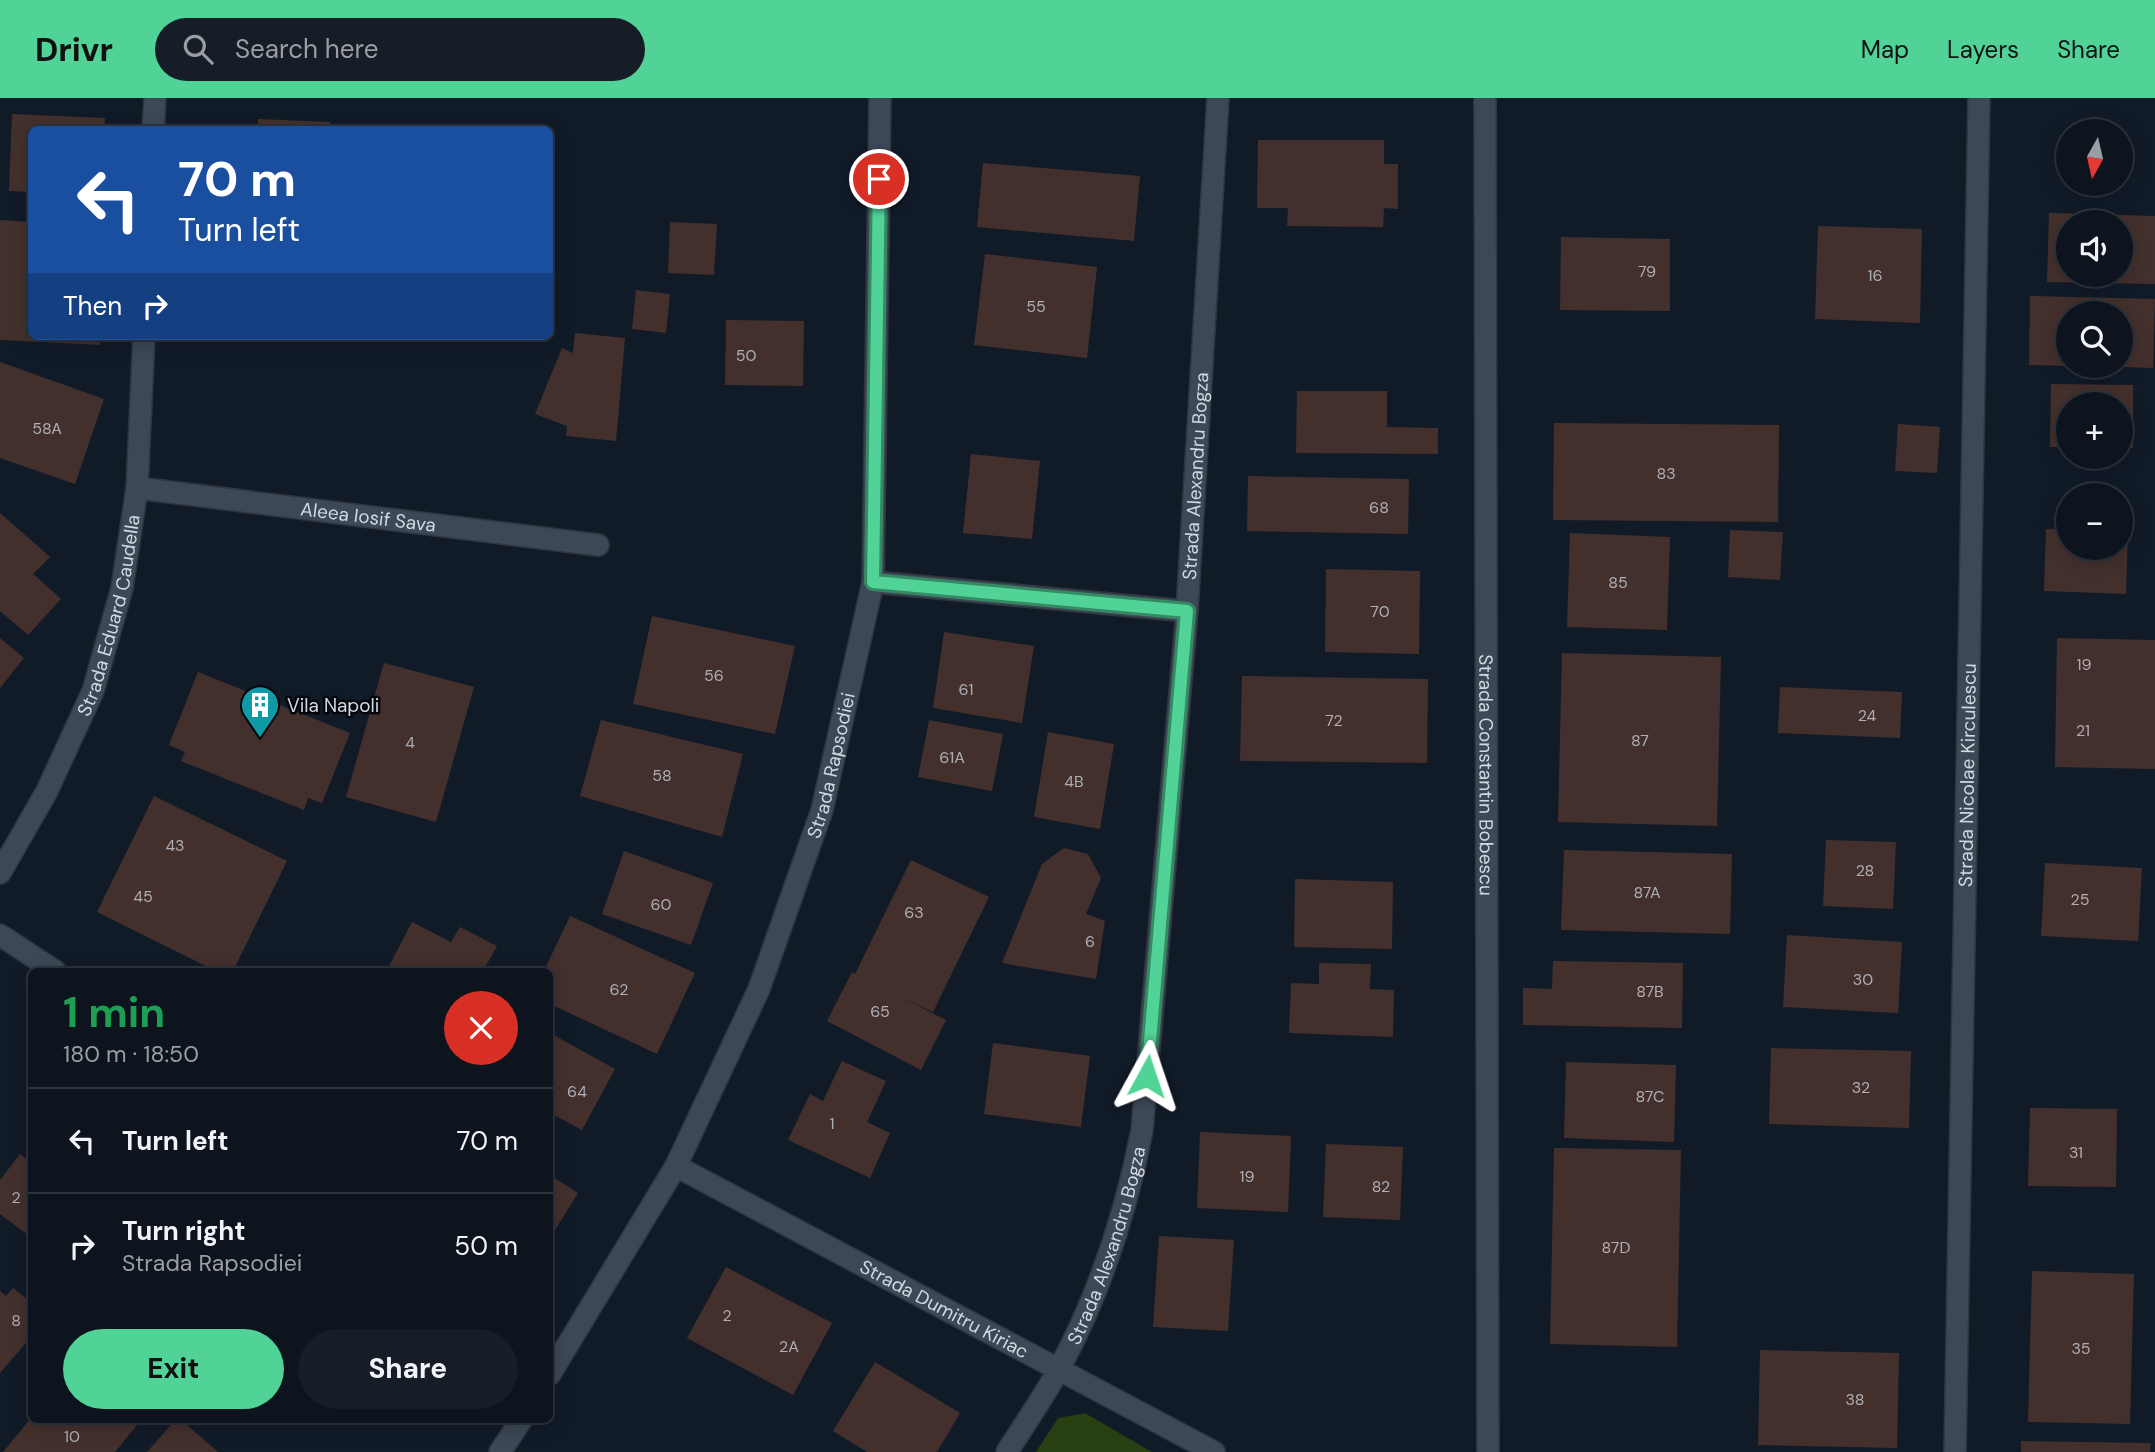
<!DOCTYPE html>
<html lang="en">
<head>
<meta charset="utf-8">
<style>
	body { margin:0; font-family:"DM Sans",sans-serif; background:#161d27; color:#f1f3f6; height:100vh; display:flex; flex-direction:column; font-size:26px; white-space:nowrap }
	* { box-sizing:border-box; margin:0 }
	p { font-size:23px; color:#9a9ea4 }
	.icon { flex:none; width:38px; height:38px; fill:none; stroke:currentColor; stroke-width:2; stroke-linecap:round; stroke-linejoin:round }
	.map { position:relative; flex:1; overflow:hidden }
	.sheet { position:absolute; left:28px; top:870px; width:525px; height:455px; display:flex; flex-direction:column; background:#0d141e; border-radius:10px; box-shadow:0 4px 18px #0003,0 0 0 2px #2d333c }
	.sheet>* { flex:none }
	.top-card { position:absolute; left:28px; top:28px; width:525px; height:214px; border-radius:10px; box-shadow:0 4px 18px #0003,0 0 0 2px #2d333c; background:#1a4fa0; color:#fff; overflow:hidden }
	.needle { width:46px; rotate:188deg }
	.buttons { position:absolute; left:2056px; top:21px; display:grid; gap:14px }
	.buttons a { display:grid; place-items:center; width:77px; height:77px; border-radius:50%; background:#0d141e; box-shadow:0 4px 18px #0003,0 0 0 2px #2d333c; font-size:35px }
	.pin { position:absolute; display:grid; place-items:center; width:60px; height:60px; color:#fff; margin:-30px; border:4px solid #fff; border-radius:50%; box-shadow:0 2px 7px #0007 }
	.me { position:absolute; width:77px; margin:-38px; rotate:5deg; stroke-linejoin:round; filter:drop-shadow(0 0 5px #0008) }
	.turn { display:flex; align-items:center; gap:24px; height:147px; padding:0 35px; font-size:32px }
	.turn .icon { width:91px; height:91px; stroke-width:2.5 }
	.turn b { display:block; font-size:49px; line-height:60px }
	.then { display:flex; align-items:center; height:66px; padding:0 35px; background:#0003; gap:14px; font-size:26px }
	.round { display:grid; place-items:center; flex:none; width:74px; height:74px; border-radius:37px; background:#161d27 }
	.head { display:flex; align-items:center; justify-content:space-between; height:119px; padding:0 35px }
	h1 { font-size:42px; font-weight:700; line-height:52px; color:#1e9e55 }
	.button { display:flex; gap:14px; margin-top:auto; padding:14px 35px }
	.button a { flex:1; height:80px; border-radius:42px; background:#51d398; color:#111; font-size:28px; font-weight:700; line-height:80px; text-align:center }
	.button a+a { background:#161d27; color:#f1f3f6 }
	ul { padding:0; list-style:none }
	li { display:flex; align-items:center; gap:21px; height:105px; padding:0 35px; border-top:2px solid #2d333c }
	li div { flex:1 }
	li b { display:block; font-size:26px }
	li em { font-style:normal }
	header { display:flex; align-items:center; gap:42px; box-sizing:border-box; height:98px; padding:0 35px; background:#51d398; color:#111 }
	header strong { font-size:33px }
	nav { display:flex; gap:38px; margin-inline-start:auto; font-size:24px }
	.search { width:490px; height:63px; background:#161d27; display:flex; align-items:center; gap:18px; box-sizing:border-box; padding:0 24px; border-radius:38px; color:#9a9ea4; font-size:26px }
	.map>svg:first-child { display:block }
	.green { fill:#283f11 }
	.building { fill:#43302d; fill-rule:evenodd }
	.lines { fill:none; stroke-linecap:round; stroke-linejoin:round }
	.minor-casing { stroke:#2f343e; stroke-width:24 }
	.minor { stroke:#3c4856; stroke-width:21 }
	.route-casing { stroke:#358963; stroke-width:18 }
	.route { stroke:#51d398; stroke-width:12 }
	.labels { text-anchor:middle; stroke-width:5; stroke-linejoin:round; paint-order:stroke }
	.number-label { font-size:16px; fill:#aeaeb4 }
	.street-label { font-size:19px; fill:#d1d8e1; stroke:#03060b }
	.poi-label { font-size:19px; fill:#d1d8e1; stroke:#03060b; text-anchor:start }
</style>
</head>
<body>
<header>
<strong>Drivr</strong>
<div class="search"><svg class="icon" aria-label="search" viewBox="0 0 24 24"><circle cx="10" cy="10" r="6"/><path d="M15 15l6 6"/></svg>Search here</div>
<nav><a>Map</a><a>Layers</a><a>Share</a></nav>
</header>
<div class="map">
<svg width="2155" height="1354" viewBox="0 0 2155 1354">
	<rect width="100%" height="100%" fill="#111b28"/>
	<path class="green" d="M1085,1315L1152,1354H1036L1058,1320Z"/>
	<path class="building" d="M12,16L105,20L104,32H32V94L9,93Z
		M258,21L330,24V32H258Z
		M1258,42H1384V66H1398V111L1384,110L1383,129L1287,128L1288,110H1257Z
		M983,65L1140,78L1134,143L977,129Z
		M2049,115L2155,118V186L2047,184ZM2068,124H2121V177H2068Z
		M0,122L32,124V238H100V247L0,242Z
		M670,124L717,126L714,177L668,175Z
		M1818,128L1922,131L1920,225L1815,221Z
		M1561,139L1670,141V213L1560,212Z
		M985,156L1097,169L1087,260L974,247Z
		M636,192L670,196L666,235L632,231Z
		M2030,198L2155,201L2153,270L2121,269V215H2068V268L2029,267Z
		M726,222L804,223L803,288L725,287Z
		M575,235L625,240L616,343L566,338L567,328L535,316L562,250L573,255Z
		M0,264L104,301L75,386L0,360Z
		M2051,286L2133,287V350H2121V306H2068V349H2050Z
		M1297,293H1387V329L1438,330V356L1296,355Z
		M1554,325L1779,327L1778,424L1553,422Z
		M1898,326L1940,329L1937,375L1895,373Z
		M971,356L1040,363L1032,441L963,435Z
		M1248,378L1409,381L1408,436L1247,433Z
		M0,415L50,459L33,476L61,501L28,537L0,513Z
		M2046,431L2068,432V450H2121V433H2128L2126,496L2044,493Z
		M1730,432L1783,434L1780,482L1728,479Z
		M1570,435L1670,439L1667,532L1567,529Z
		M1326,471L1420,473L1419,556L1325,554Z
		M652,518L795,548L775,636L633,606Z
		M944,534L1034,548L1022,625L933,610Z
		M0,540L24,560L0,590Z
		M2057,540L2155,542V671L2055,669Z
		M1562,555L1721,559L1717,728L1558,724Z
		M384,565L474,589L436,724L346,699Z
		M198,574L350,635L322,705L308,700L304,712L181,663L185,654L169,647Z
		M1242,578L1428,581L1427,665L1240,663Z
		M1780,589L1902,594L1900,640L1778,635Z
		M601,622L743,656L722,739L580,698Z
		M929,622L1003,636L992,693L918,679Z
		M1048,634L1114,646L1100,731L1034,719Z
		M154,698L287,763L233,873H216L97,814Z
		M1826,742L1896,744L1893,811L1823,808Z
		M1064,750L1088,756L1101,780L1086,816L1105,823L1096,881L1002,865L1042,766Z
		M1564,752L1732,756L1730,836L1561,832Z
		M624,753L713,785L691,847L602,816Z
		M911,762L989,799L933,914L901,899L946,922L921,972L827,923L852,874L855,876Z
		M2045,765L2142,770L2138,843L2041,838Z
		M1295,781L1393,784L1392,851L1294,849Z
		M570,818L695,875L657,956L550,906V873H544Z
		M412,824L451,844L460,829L497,848L483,873H389L387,872Z
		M1787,837L1902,844L1898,915L1783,909Z
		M1553,863L1683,865L1682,930L1523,927V890L1552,891Z
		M1319,865L1371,866L1370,891L1394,892L1393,939L1289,935L1291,885L1319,886Z
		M550,935L615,971L582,1032L550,1015Z
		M993,945L1090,958L1081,1029L984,1016Z
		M1771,950L1911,953L1909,1030L1769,1026Z
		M842,963L886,983L867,1024L890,1035L870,1080L788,1042L810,996L823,1003Z
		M1566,964L1676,967L1674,1044L1564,1040Z
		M2030,1010L2117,1011L2116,1089L2028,1088Z
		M1200,1034L1291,1038L1288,1114L1197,1110Z
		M1326,1046L1403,1049L1400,1122L1323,1119Z
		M1554,1050L1681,1052L1677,1249L1550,1246Z
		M20,1056L32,1065V1140L0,1116V1082Z
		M550,1077L578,1095L550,1140Z
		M1159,1138L1234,1142L1228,1233L1153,1229Z
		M726,1169L832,1225L793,1297L687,1240Z
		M2032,1173L2134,1176L2130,1326L2028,1324Z
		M13,1190L32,1205V1238L0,1275V1193L6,1198Z
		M1760,1252L1899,1255L1897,1350L1758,1347Z
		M875,1264L960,1315L937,1354H867L833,1333Z
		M32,1319V1321H142L115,1354H3Z
		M176,1321H180L218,1354H147Z
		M2021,1343L2151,1345L2150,1354H2021Z"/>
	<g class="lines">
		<defs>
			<g id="minor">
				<path id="s1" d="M1485,0L1488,1354"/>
				<path d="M153,32L155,0"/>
				<path id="s2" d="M137,390L598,447"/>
				<path d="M873,484L1187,513"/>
				<path id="s3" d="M0,775L47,693L93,593L122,490L137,390L144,238"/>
				<path d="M0,837L55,873"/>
				<path id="s4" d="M676,1068L1214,1354"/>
				<path id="s5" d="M550,1276L676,1068L759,891L822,712L873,484L880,0"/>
				<path d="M500,1354L522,1321"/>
				<path id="s6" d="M1007,1354C1024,1327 1043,1300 1059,1271C1099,1197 1126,1115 1142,1032L1187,513L1218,0"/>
				<path id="s7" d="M1955,1354L1979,0"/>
			</g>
		</defs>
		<use href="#minor" class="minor-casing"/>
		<use href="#minor" class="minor"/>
	</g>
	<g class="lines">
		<defs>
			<path id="route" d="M879,81L873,484L1187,513L1147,978"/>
		</defs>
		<use href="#route" class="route-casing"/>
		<use href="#route" class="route"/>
	</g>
	<defs>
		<symbol id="building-pin" viewBox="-11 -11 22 30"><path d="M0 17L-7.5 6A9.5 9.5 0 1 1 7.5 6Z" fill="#0f9aa8" stroke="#03060b"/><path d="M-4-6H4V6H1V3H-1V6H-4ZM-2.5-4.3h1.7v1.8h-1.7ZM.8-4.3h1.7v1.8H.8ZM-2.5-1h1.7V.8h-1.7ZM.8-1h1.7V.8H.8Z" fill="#fff"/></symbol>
	</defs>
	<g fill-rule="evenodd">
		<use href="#building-pin" x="238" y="585" width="44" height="60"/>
	</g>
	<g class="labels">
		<g class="number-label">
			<text x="1647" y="179">79</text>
			<text x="1875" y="183">16</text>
			<text x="1036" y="214">55</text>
			<text x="746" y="263">50</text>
			<text x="47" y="336">58A</text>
			<text x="1666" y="381">83</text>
			<text x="1379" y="415">68</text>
			<text x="1618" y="490">85</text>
			<text x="1380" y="519">70</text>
			<text x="2084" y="572">19</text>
			<text x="714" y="583">56</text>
			<text x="966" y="597">61</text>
			<text x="1867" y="623">24</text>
			<text x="1334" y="628">72</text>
			<text x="2083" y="638">21</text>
			<text x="1640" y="648">87</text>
			<text x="410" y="650">4</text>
			<text x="952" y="665">61A</text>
			<text x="662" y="683">58</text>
			<text x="1074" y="689">4B</text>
			<text x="175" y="753">43</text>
			<text x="1865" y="778">28</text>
			<text x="1647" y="800">87A</text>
			<text x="143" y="804">45</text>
			<text x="2080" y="807">25</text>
			<text x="661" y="812">60</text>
			<text x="914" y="820">63</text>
			<text x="1090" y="849">6</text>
			<text x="1863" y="887">30</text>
			<text x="619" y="897">62</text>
			<text x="1650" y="899">87B</text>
			<text x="880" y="919">65</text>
			<text x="1861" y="995">32</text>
			<text x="577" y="999">64</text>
			<text x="1650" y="1004">87C</text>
			<text x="832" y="1031">1</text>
			<text x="2076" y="1060">31</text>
			<text x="1247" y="1084">19</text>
			<text x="1381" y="1094">82</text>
			<text x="16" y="1105">2</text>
			<text x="1616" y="1155">87D</text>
			<text x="727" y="1223">2</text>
			<text x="16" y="1228">8</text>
			<text x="789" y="1254">2A</text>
			<text x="2081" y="1256">35</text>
			<text x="1855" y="1307">38</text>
			<text x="72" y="1344">10</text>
		</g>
		<g class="street-label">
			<text dy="7" stroke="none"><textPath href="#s6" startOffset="1008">Strada Alexandru Bogza</textPath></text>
			<text dy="7" stroke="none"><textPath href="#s2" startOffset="233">Aleea Iosif Sava</textPath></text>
			<text dy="7" stroke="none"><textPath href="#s3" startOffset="282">Strada Eduard Caudella</textPath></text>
			<text dy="7" stroke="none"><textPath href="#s5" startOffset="674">Strada Rapsodiei</textPath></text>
			<text dy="7" stroke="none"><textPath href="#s1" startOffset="677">Strada Constantin Bobescu</textPath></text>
			<text dy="7" stroke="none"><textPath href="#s7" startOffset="677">Strada Nicolae Kirculescu</textPath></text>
			<text dy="7" stroke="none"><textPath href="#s6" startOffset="231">Strada Alexandru Bogza</textPath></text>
			<text dy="7" stroke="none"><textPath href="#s4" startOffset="304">Strada Dumitru Kiriac</textPath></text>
		</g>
		<g class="poi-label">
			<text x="287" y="614">Vila Napoli</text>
		</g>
	</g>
</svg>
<div class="buttons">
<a><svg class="needle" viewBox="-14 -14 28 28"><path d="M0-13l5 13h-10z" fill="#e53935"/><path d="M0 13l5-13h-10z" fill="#9a9ea4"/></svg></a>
<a><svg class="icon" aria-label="sound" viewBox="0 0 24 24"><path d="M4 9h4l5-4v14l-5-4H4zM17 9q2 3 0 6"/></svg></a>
<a><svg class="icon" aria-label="search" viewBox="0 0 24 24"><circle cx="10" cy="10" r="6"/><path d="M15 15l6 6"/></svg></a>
<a>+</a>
<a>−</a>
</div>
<div class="pin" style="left:879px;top:81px;background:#d93025"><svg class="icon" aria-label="arrive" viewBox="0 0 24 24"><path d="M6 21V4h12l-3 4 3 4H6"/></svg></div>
<svg class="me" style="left:1147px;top:978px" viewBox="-20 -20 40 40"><path d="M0-17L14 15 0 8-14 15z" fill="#51d398" stroke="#fff" stroke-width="4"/></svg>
<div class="top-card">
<div class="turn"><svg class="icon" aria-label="left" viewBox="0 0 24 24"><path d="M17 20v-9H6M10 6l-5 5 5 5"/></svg><div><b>70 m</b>Turn left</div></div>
<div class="then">Then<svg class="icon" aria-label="right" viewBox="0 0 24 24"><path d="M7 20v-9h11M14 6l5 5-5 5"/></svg></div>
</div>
<section class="sheet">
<div class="head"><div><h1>1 min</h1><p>180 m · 18:50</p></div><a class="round" style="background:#d93025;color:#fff"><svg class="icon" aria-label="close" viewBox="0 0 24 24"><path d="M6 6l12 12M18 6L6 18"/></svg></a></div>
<ul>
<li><svg class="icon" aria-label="left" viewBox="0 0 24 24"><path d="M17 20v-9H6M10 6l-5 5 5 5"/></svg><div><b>Turn left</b></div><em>70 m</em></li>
<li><svg class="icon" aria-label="right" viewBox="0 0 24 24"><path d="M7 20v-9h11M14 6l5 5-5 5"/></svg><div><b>Turn right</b><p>Strada Rapsodiei</p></div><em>50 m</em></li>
</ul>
<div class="button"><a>Exit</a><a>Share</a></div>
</section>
</div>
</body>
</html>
